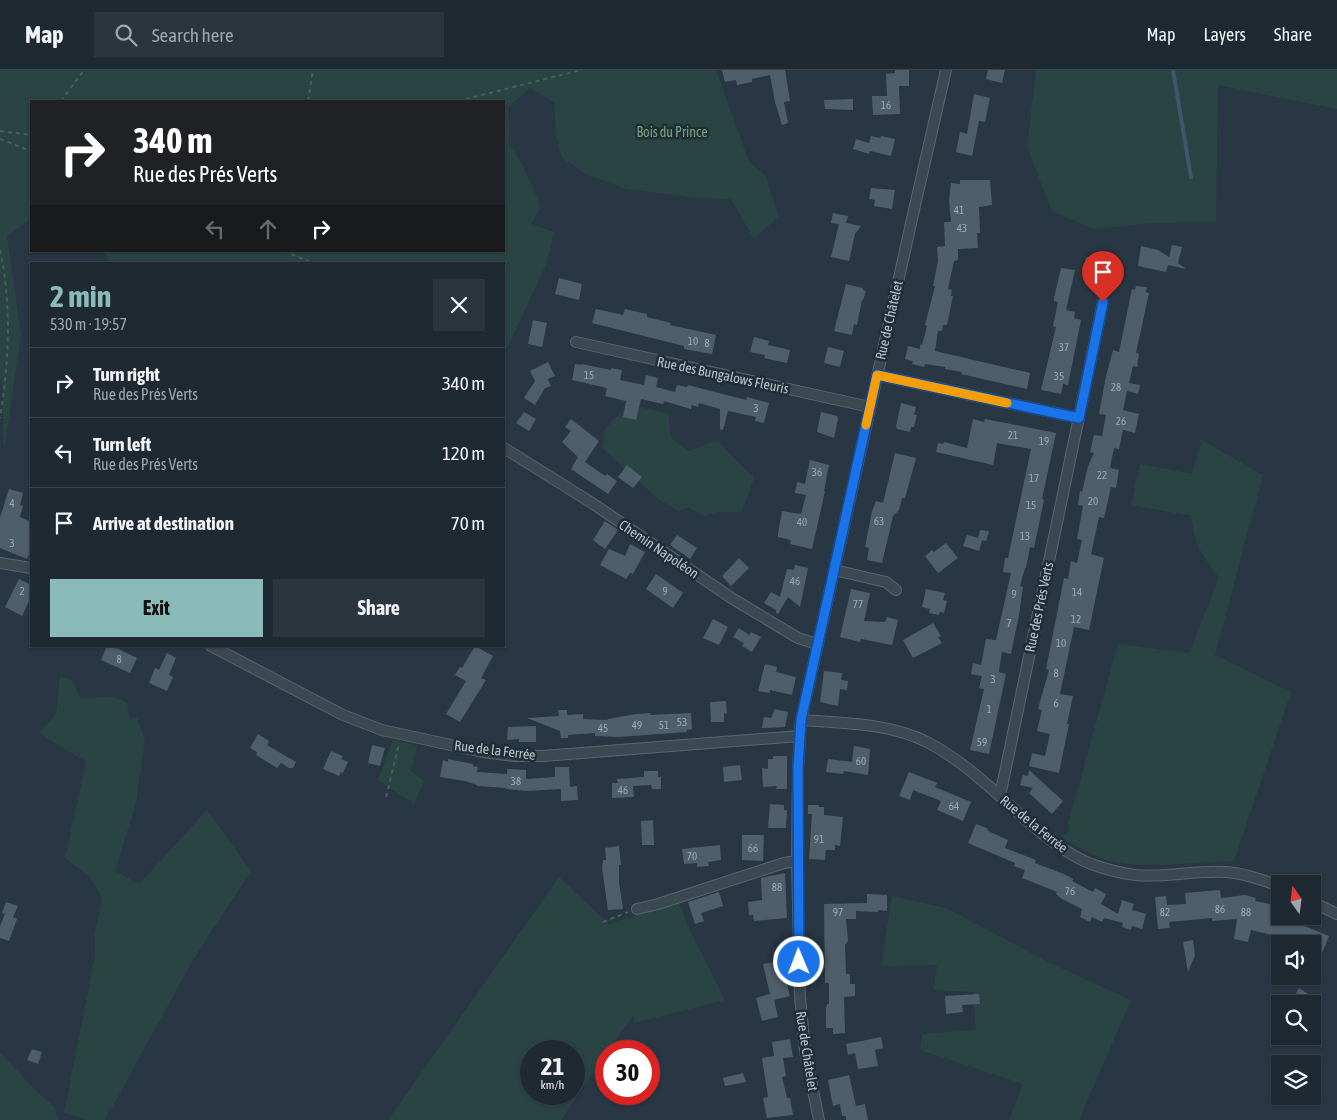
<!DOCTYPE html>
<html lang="en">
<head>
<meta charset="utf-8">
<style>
	body { margin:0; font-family:"Asap Condensed",sans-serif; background:#2b353e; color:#f1f3f6; height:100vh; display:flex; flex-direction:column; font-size:19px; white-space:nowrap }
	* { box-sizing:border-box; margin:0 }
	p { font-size:16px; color:#a1a6ac }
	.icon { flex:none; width:28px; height:28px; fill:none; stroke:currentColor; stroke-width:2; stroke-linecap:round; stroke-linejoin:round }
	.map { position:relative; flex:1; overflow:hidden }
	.sheet { position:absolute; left:30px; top:192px; width:475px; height:385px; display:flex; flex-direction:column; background:#1e2932; border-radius:0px; box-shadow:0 1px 4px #0004,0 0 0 1px #3c454d }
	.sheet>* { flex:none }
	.guide { position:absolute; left:30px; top:30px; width:475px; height:152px; border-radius:0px; box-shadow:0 1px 4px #0004,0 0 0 1px #3c454d; background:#202124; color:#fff; overflow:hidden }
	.needle { width:32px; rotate:346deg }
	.tools { position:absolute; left:1271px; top:805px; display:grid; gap:10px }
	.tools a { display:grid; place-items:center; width:50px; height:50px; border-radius:0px; background:#1e2932; box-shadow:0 1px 4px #0004,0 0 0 1px #3c454d; font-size:25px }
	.speed { position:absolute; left:520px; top:970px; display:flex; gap:10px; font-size:25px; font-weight:700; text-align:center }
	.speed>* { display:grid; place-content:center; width:65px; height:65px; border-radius:50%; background:#1e2932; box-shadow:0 1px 4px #0004,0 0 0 1px #3c454d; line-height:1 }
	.speed small { font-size:12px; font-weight:400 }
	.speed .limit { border:8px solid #d22; background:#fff; color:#111 }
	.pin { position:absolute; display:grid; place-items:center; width:42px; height:42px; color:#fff; margin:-51px -21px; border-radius:50% 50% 50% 0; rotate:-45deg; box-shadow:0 0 5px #0007 }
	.pin .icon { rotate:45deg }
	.me { position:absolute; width:55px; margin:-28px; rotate:359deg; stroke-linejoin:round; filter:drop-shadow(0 0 4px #0008) }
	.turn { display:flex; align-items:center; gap:18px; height:105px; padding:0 20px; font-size:22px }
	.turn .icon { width:65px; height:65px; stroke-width:2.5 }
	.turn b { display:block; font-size:35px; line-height:42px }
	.lanes { display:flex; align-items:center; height:48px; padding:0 20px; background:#0003; justify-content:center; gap:25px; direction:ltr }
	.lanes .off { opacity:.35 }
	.round { display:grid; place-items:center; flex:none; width:52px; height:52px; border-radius:0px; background:#2b353e }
	.headline { display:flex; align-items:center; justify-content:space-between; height:85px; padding:0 20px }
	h1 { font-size:30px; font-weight:700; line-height:38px; color:#8bbbb9 }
	.primary-button { display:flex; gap:10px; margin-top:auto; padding:10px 20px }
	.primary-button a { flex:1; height:58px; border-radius:0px; background:#8bbbb9; color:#111; font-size:20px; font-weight:700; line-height:58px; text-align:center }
	.primary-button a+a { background:#2b353e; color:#f1f3f6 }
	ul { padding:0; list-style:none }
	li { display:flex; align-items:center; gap:15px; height:70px; padding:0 20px; border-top:1px solid #3c454d }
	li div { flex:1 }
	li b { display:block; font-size:19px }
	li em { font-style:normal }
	header { display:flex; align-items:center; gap:30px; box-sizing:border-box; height:70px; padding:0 25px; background:#1e2932; border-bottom:1px solid #3c454d }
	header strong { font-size:24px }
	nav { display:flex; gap:28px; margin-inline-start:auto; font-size:18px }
	.search { width:350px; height:45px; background:#2b353e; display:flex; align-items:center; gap:12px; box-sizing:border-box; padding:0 18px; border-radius:0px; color:#a1a6ac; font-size:19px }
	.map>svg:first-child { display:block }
	.green { fill:#2a4444; fill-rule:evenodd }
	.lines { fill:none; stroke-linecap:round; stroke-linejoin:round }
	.stream { stroke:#3e576c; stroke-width:4 }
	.building { fill:#4e5f6b }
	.street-casing { stroke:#5a6670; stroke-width:12 }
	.path { stroke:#48605f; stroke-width:2; stroke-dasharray:4 4; stroke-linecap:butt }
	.street { stroke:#3c4953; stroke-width:10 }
	.route-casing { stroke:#114b97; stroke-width:12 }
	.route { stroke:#1a73e8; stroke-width:9 }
	.slow { stroke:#f59e0b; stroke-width:9 }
	.labels { text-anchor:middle; stroke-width:5; stroke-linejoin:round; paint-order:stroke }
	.number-label { font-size:11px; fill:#9eaab4 }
	.park-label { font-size:14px; fill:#78a27c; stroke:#202e38 }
	.street-label { font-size:14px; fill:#b9c3cc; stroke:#202e38 }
</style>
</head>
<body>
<header>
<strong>Map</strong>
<div class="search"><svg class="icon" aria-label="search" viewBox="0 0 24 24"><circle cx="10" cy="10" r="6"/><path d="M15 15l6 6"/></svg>Search here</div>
<nav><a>Map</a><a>Layers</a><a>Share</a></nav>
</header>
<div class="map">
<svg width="1337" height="1050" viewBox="0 0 1337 1050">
	<rect width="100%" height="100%" fill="#283743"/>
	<path class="green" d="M0,0H716L749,92L766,106L778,147L754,169L731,129L698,128L626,119L586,104L562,88L556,64L554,32L530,18L508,37L510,76L522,94L541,137L531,154L554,162L548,190L504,285V194H112L103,181H504V31H31V149L7,166L21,265L4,381L2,306L0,316Z
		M1036,0H1337V39L1218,15L1216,152L1152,153L1093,159L1052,141L1027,77Z
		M629,335L668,343L671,368L689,381L717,370L754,408L742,442H717L704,446L687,437L679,441L658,429L602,378L605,359Z
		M1202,370L1263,405L1215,585L1291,622L1234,791C1193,791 1151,801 1110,791C1093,786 1077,777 1062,768L1069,760L1068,754L1118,574L1189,583L1219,508L1202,484L1194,465L1191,446L1131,435L1140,394L1192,404Z
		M60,606L72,610L80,628L112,627L127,632L129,646L137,648L145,670L136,733L115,801L139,814L207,740L251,801L193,890L105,1050H88L64,1043L95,886V865L102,827L89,806L65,788L86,692L39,663L56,644Z
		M393,669L417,676L411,701L424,711L414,734L378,710Z
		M559,807L609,854L679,833L687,853L725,930L635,953L633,946L608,981H606V984L561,1050H388ZM531,981H574V1024H531Z
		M892,826L946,838L1050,893L1131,930L1079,1050H1009L1023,1014L920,980L922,964L976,960L973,922L934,920L937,895L881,896Z
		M0,982L36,1021L55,1037L58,1050H0Z"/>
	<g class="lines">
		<path class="stream" d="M1173,0L1191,107"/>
	</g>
	<path class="building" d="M722,0H785L790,31L784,32L788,53L782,55L775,32L770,5L752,9V12L737,15L736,10L725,12Z
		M895,0H909V16H899L900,44L873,45L872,26H887L886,4L895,3Z
		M988,0H1005L1002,13L986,9Z
		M974,24L990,28L985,52L979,51L972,86L956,82L960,62L967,64Z
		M853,29V40L825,39L824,30Z
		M871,66L880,68L881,66L895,69L891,86L870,81L869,84L853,79L856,69L869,73Z
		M960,110H990L992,135L979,137L980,163H977L978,178L958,179V190L954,191L948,219L952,220L951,226H953L947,255H943L942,261H938L935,281L1030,303L1027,319L961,304L962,302L945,299V297L925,294L924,297L912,294L913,291L905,289L908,276L920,279V274L922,275L927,256L925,255L935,216H933L938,191L937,177L945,176L944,152H951L949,130L951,113L960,114Z
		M871,118L895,120L892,139L874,136L875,130L869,129Z
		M833,143L848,146L846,153L861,156L855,164L849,191L831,187L839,154L831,153Z
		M1172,175L1182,177L1178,193L1186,199L1168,195L1166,202L1138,196L1141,176L1158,180L1169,187Z
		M1103,185L1112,187L1109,206L1083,200L1086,187L1102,189Z
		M1061,198L1075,200L1066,240L1075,242L1074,248L1081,250L1068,315L1063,314L1061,324L1041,320L1056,257L1053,256L1058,232L1054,231V228Z
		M559,208L582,214L579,230L555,224Z
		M846,214L863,218V220L866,221L863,230H862L857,255L854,254L852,265L834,261Z
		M1136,216L1147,217L1146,222L1149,223L1136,283L1139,284L1137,297L1133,296L1129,313L1140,315L1138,324L1127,321L1123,340L1139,344L1135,363L1123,360L1119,379L1114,378L1110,398L1119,400L1116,418L1111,417L1104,448L1099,447L1091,484L1104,488L1089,560L1074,557L1060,624L1073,626L1067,654H1069L1059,703L1029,696L1032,683L1045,686L1050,664L1037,661L1042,640L1038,639L1049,600L1046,599L1064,508L1068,509L1071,491L1077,493L1082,470L1077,469L1083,436L1078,435L1080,421L1082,422L1088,396L1094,383L1090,382L1094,365L1102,366L1106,345L1099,344L1106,306L1113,280L1119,282L1132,219L1135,220Z
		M596,239L623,245L625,239L647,244V247L671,253L670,255L716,265L712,284L684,279V276L592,253Z
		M533,250L547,253L542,277L528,274Z
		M754,267L769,271L768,275L790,280L787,293L764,288L765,285L750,282Z
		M828,277L844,281L840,297L824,293Z
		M548,292L555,306L548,309L551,316L545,318L535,335L524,328L535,311L530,301Z
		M575,294L582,295V294L611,300V298L622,300L620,310L644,315L646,305L658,308L656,317L675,322L677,315L687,317L688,315L746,330L747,327L769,333L764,353L755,351L756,347L728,341L723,360L720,359V339L699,333L698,337L692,335L691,339L664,331L663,334L641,329L636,350L623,347L626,331L605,326L607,318L572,310Z
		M901,333L916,337L914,345H917L914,357H911L910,362L897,359L896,356Z
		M524,342L536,349L529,361L516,353Z
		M821,342L837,346L838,349L834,368L817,362Z
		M571,349L599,371L585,392L605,406L607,404L617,411L608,424L571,399L578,387L562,372L571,361L565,357Z
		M973,349L984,352L985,349L1056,363L1042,429L1044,430L1034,478L1030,477L1026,498H1025L1020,516L1023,517L1019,545L1011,584L1002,582L999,600V602L1006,604L989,684L970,680L984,619L979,618L982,606L971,604L973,593L981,595L986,569L996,570L1011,503L1003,502L1005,488H1008L1031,379L997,373L993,395L936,382L938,373L943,374L944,372L967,378Z
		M895,383L916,388L905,428H902L899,440L893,446L882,493L867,490L869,478L865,477L872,441L876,431L883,433Z
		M810,390L829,395L824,421H825L812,479L790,474L791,470L778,467V463L782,441L801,444L806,425L795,423L797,412L805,414Z
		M627,395L642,407L633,418L618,407Z
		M9,419L23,423L20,435L23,436L20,447L31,452V481L27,489L0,478V448Z
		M605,451L618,460L605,479L593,470Z
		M980,460L989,461L986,471L982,470L979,481L963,476L967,465L978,468Z
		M677,465L697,478L690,489L670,475Z
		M946,473L958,488L938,503L925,486L932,480L934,482Z
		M630,474L645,482L633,504L630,503L626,509L600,495L609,479L625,486Z
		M739,488L749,498L731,516L722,506Z
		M795,495L808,498L800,537L788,527L778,544L776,543V540L764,533L771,522L780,527L787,499L794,500Z
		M656,504L683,523L673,538L646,519Z
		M19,509L31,515V527L22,546L5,537Z
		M851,519L870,523L864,551L885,552L887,547L898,550L892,575L861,569L860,572L840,567Z
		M926,519L945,523L943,530L947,531L944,543L940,542L939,545L929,543L930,539L922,537Z
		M713,549L728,557L719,575L703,568Z
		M933,553L941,566L938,567L942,573L913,588L903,570Z
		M739,558L749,565L751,562L761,567L752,582L742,576L744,573L733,567Z
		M107,576H112L137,588L130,603L101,590Z
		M475,576L493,586L481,608L486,610L460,652L446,644L466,611L455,605L460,597L462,598Z
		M167,583L176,588L169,605L173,607L167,621L149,613L155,598L159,600Z
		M765,594L777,597L776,602L796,607L792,625L770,620V623L758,621Z
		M824,601L842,603L841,610L848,611L847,620L840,619L838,636L820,632Z
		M726,631L727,644L724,643V652H711L710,632Z
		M775,639L788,642L785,657L762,658L764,647L771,648Z
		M558,640H567V645L583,644V649L607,650L608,649L636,644L651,643L650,645L691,643L692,659L687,660V662L618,667L595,666V663L568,665V668H561L560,661L527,648L559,646Z
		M536,656V672H519V669L507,670L508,657Z
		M258,664L269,671L267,675L296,692L293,698H289L281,693L277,698L256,685L257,682L250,678Z
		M372,675L385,678L380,696L368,693Z
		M854,676L870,679L868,705L844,701L843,704L826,702L828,689L852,692Z
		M331,681L343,686L341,689L348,692L343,703L341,702L339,706L323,699Z
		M773,686H787V719H776L777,716L763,717L762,698L768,699V689H773Z
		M448,689L473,694V696L478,697L477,702L507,704V699L526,700V709L555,707V697H569L570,717L577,716L578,730L561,731V719L528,721L506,719V718L477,716V715L465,711L440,707L443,690L448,692Z
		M740,695L742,710L724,712L723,697Z
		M1029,700L1063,731L1052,744L1029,723L1033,718L1020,715L1023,705L1028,706Z
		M644,701H658V707H661V719H652L651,715L633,716L634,727L612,728V713H618L617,709L644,707Z
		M909,702L937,713L935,717L971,732L963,751L937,740L941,731L913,720L910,730L899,726Z
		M770,734L784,735V740H787L786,758H768Z
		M808,735H819V737H824V745L843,747L840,776L835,775V780H826L825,790L809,789L812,744H808Z
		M653,750L654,775H642L641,751Z
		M976,754L987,758L988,761L1008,770L1005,778L1036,790L1035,793L1064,804L1073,809L1072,811L1093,822L1095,818L1106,824L1101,834L1118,844L1122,830L1134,834L1132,840L1146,844L1142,859L1132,856L1131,860L1122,857L1123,853L1104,848L1102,852L1092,847L1090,852L1080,847L1082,839L1062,829L1056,824L1057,822L1022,808L1025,800L1014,796L1015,793L968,773Z
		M742,765H764L763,791L742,790Z
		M720,775L721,790L708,792L709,796L697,797V793L684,794L682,779Z
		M619,776L621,795H619V813L623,839L608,840L602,798L603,790H606L605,778Z
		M785,803L787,848L754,851L753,845H749L748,832L762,830L761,808Z
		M1220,820L1221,828L1245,825L1256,828L1255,831L1274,835V839L1280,840L1279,845L1280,846L1329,866L1321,886L1312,883V874H1291L1280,869L1281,867L1251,860L1248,872L1234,869L1237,849L1212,851V848L1169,852L1170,858L1158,859L1155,827L1166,826L1167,835L1186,834L1185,823Z
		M719,822L723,836L701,843L704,851L695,854L688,832Z
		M867,824L887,825V841L878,840V842L856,841V849H846L848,871L845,875L846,904H850V914H855V926L844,927L845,963L833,964V958H826V939L827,934H829V913H825L824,834L867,833Z
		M6,832L18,836L13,847L17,849L9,871L0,868V856L5,844L2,843Z
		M1193,870L1195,885L1188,902L1183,872Z
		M778,891L781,904L784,903L790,926L774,930L778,947L762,951L756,928L770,924L763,894Z
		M1299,918L1308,924L1302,934H1290Z
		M979,924L980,934L962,935L963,942L946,944L945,926Z
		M881,967L883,978L875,980L878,996L858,999L855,983L848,985L846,974Z
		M790,969L793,987L783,988L786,1006L782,1007L787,1028H790L793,1045L767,1048L763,1028L768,1027L762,988L774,986L772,972Z
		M32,979L42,982L38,994L27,990Z
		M743,1003L746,1012L725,1016L723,1008Z
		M849,1005L856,1036L865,1034L868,1050H846V1046H842L840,1034L833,1036L828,1010Z"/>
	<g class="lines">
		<defs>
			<path id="street" d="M576,272L870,337
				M877,305L1079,348
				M504,378L592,433L733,529L798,568L817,574
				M0,493L31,498
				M834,500L886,512L896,520
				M211,576L343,645L382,660L483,682L514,686H543L800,666
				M801,650C842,653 890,653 927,672C964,691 995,722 1025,749C1045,766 1066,784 1091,794C1105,799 1119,803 1135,805C1165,808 1195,800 1225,802C1244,803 1262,810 1280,816
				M1000,726L1103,232
				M1312,832L1337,844
				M637,839L658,834L784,793L797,791
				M819,1050L805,981L800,926L797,791L798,698L801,650L914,140L946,0"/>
		</defs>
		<use href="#street" class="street-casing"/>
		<path class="path" d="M61,31L84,0
			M308,31L313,0
			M458,31L581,0
			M0,61L31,65
			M0,69L31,81
			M0,180C12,236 9,292 0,348
			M284,181L315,194
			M386,727L399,674
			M603,852L628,842"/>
		<use href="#street" class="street"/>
	</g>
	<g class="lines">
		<defs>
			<path id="route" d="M799,892L798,698L801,650L877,305L1079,348L1103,232"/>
		</defs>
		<use href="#route" class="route-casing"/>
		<use href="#route" class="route"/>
		<path class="slow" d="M866,355L877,305L1007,333"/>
	</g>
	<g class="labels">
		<g class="number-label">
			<text x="886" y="39">16</text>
			<text x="959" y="144">41</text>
			<text x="962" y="162">43</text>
			<text x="693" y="275">10</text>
			<text x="707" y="277">8</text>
			<text x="1064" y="281">37</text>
			<text x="589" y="309">15</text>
			<text x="1059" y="310">35</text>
			<text x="1116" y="321">28</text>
			<text x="756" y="342">3</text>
			<text x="1121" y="355">26</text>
			<text x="1013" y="369">21</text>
			<text x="1044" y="375">19</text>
			<text x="817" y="406">36</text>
			<text x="1102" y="409">22</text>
			<text x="1034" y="412">17</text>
			<text x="1093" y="435">20</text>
			<text x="12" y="437">4</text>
			<text x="1031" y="439">15</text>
			<text x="879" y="455">63</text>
			<text x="802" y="456">40</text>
			<text x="1025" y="470">13</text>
			<text x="12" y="477">3</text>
			<text x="795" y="515">46</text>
			<text x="22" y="525">2</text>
			<text x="665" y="525">9</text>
			<text x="1077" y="526">14</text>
			<text x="1014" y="528">9</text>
			<text x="858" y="538">77</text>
			<text x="1076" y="553">12</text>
			<text x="1009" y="557">7</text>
			<text x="1061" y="577">10</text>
			<text x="119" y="593">8</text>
			<text x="1056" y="607">8</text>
			<text x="993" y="613">3</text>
			<text x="1056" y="637">6</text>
			<text x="989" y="643">1</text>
			<text x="682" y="656">53</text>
			<text x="637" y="659">49</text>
			<text x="664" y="659">51</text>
			<text x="603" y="662">45</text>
			<text x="982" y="676">59</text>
			<text x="861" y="695">60</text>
			<text x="516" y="715">38</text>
			<text x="623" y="724">46</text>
			<text x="954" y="740">64</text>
			<text x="819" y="773">91</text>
			<text x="753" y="782">66</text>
			<text x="692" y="790">70</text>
			<text x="777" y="821">88</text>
			<text x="1070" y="825">76</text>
			<text x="1220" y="843">86</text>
			<text x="838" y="846">97</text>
			<text x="1165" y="846">82</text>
			<text x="1246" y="846">88</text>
		</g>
		<g class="park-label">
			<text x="672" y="67">Bois du Prince</text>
		</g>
		<g class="street-label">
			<text transform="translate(889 250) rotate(-77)" y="5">Rue de Châtelet</text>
			<text transform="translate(723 305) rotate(12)" y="5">Rue des Bungalows Fleuris</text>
			<text transform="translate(659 479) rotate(34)" y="5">Chemin Napoléon</text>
			<text transform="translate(1039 537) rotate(-78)" y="5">Rue des Prés Verts</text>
			<text transform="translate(495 680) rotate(7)" y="5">Rue de la Ferrée</text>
			<text transform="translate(1034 754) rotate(39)" y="5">Rue de la Ferrée</text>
			<text transform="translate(807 981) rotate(81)" y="5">Rue de Châtelet</text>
		</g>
	</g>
</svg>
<div class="tools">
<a><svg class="needle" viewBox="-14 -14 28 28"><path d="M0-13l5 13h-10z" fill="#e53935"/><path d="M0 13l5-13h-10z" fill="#a1a6ac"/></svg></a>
<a><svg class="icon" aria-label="sound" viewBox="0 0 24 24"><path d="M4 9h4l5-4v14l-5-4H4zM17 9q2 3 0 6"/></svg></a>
<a><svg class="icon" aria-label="search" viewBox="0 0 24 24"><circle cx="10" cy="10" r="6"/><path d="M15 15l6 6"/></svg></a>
<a><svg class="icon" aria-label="layers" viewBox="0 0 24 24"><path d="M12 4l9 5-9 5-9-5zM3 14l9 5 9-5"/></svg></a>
</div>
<div class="speed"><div>21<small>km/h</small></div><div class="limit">30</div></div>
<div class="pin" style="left:1103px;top:232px;background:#d93025"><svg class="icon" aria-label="arrive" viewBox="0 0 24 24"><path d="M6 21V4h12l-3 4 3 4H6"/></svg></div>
<svg class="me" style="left:799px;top:892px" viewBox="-20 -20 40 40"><circle r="17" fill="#1a73e8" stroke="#fff" stroke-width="3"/><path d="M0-11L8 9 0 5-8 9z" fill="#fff"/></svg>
<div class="guide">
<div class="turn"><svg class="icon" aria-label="right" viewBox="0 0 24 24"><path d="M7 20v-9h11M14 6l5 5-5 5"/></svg><div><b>340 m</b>Rue des Prés Verts</div></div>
<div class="lanes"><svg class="icon off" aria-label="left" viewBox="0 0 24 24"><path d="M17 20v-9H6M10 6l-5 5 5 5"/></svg><svg class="icon off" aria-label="ahead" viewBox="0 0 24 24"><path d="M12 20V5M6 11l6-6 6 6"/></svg><svg class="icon" aria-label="right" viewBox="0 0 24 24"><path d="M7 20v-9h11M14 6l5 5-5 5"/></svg></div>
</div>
<section class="sheet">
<div class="headline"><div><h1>2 min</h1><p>530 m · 19:57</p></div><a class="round"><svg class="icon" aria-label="close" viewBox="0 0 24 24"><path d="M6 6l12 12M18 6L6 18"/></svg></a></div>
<ul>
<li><svg class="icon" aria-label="right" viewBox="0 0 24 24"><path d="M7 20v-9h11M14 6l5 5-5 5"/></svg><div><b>Turn right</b><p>Rue des Prés Verts</p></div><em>340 m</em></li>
<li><svg class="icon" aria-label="left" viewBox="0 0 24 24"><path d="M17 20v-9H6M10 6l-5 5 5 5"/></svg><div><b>Turn left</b><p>Rue des Prés Verts</p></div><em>120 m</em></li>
<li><svg class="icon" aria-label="arrive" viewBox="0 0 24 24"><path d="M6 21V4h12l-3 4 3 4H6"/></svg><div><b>Arrive at destination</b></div><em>70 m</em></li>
</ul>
<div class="primary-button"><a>Exit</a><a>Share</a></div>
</section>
</div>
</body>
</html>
